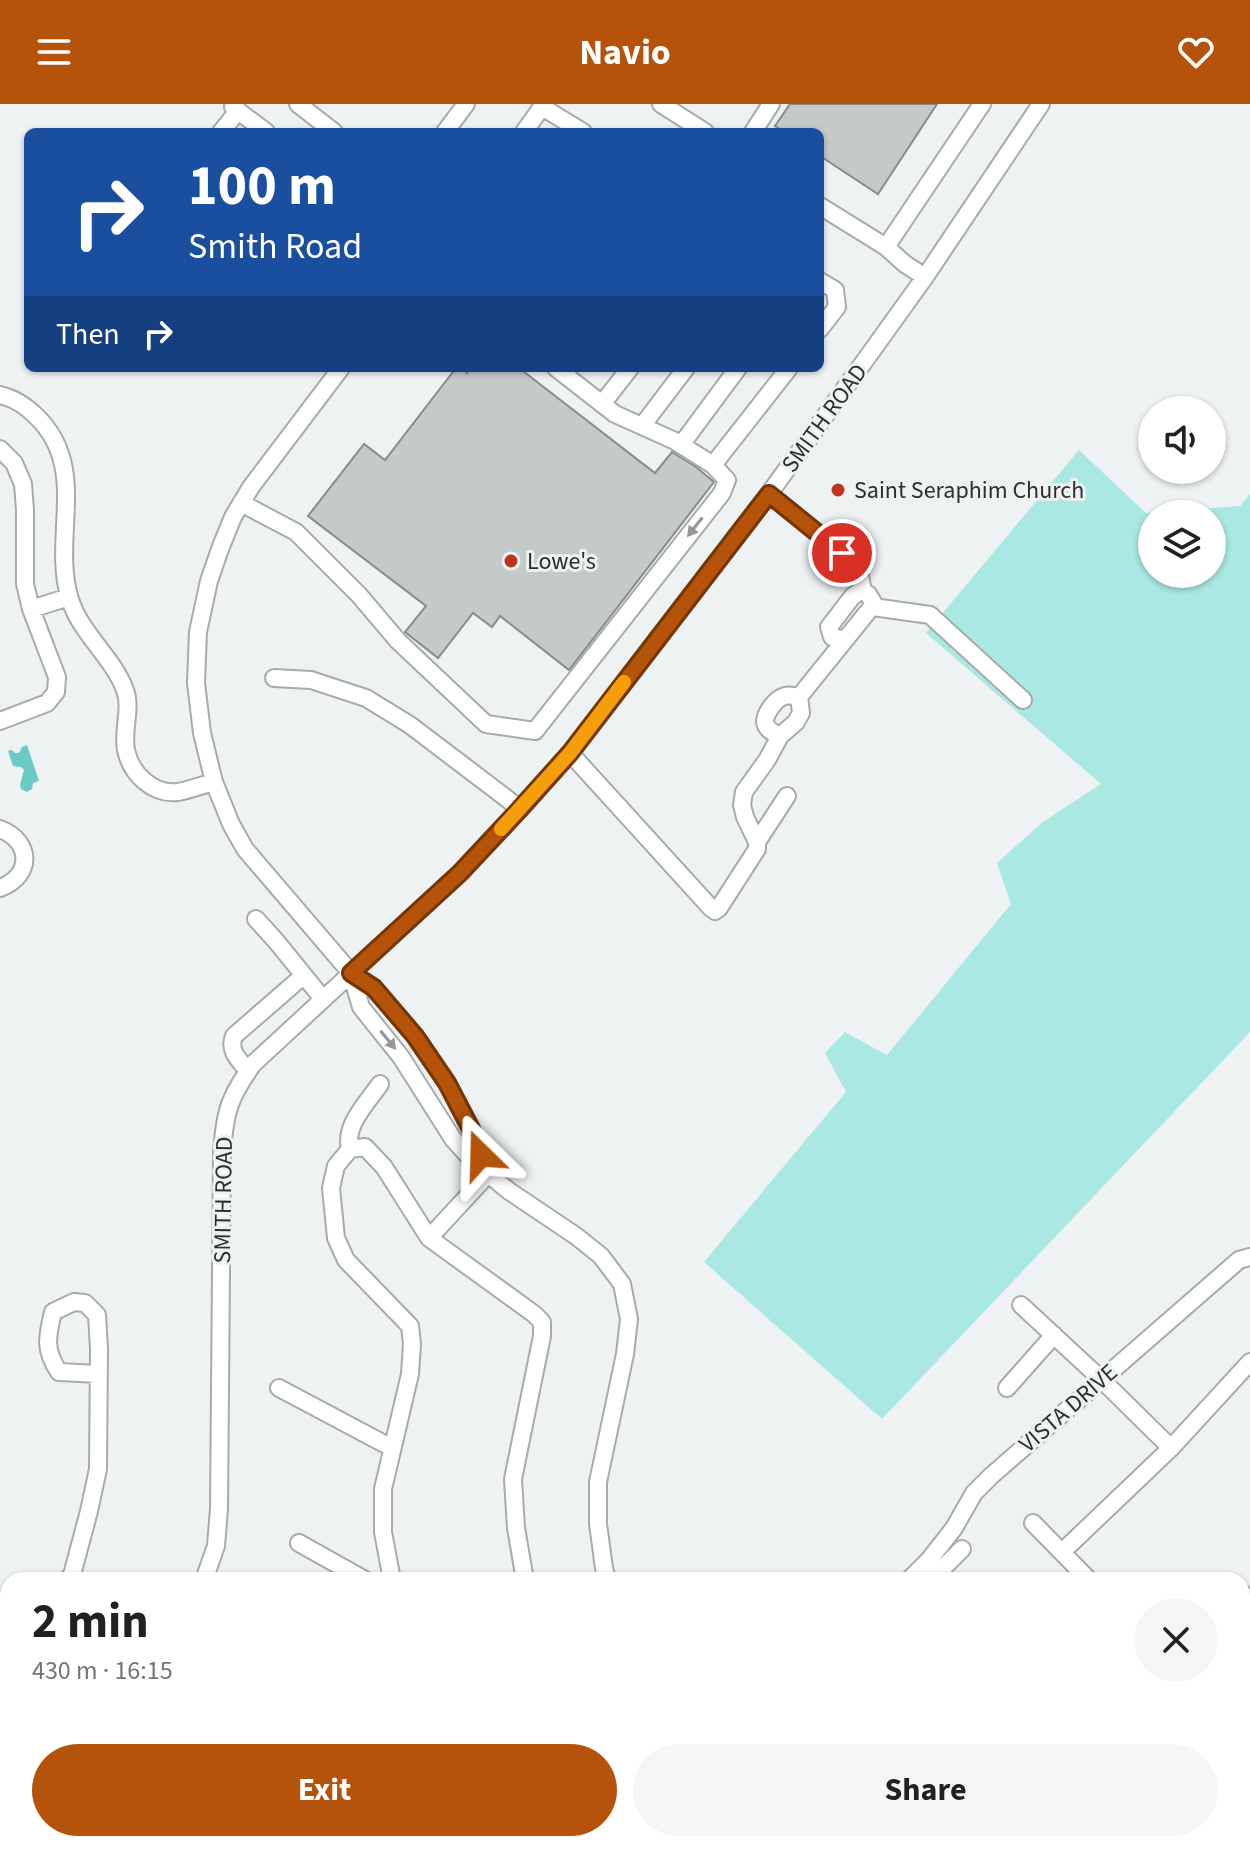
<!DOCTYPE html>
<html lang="en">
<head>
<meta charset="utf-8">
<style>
	body { margin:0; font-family:"Source Sans 3",sans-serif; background:#f6f6f6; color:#202124; height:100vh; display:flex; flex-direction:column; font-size:30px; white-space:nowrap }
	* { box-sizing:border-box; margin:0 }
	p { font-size:26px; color:#757577 }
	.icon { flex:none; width:44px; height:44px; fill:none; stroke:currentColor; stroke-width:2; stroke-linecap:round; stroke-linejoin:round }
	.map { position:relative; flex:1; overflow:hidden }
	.drawer { position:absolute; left:0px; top:1468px; width:1250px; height:280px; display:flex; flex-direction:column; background:#fff; border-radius:24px 24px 0 0; box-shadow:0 2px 6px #0004 }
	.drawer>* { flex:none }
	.banner { position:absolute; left:24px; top:24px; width:800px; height:244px; border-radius:12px; box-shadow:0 2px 6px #0004; background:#1a4fa0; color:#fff; overflow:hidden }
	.tools { position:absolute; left:1138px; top:292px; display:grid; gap:16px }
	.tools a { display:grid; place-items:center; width:88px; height:88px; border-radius:50%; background:#fff; box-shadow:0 2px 6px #0004; font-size:40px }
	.pin { position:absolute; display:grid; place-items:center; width:68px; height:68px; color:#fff; margin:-34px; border:4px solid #fff; border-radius:50%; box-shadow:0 2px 8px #0007 }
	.me { position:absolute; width:88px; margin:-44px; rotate:338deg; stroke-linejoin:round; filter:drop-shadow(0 0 6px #0008) }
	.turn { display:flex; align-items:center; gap:28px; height:168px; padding:0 32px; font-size:36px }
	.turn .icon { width:104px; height:104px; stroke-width:2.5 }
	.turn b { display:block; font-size:56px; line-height:68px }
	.then { display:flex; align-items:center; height:76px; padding:0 32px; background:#0003; gap:16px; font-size:30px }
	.round { display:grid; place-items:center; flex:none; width:84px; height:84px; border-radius:42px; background:#f6f6f6 }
	.headline { display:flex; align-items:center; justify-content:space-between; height:136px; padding:0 32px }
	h1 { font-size:48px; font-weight:700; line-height:60px }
	.cta { display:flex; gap:16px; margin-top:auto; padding:16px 32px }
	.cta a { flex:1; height:92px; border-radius:48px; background:#b45309; color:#fff; font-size:32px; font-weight:700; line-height:92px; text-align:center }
	.cta a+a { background:#f6f6f6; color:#202124 }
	header { display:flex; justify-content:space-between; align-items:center; height:104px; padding:0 32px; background:#b45309; color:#fff; font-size:36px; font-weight:700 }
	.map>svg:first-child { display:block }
	.green { fill:#aae8e4; fill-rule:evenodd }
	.water { fill:#68cbc7 }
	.building { fill:#c5c9c9; stroke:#888c8c; stroke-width:2 }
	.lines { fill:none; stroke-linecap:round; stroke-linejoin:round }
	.minor-casing { stroke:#a7abab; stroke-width:20 }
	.minor { stroke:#fff; stroke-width:16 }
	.oneway { fill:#969797 }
	.route-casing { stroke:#753606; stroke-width:20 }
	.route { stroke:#b45309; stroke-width:14 }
	.slow { stroke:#f59e0b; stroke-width:14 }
	.poi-dot { fill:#bf341d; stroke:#eef2f2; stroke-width:3 }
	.labels { text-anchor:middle; stroke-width:6; stroke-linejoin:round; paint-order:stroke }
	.street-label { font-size:24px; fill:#2d2f2f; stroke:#eef2f2 }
	.poi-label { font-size:24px; fill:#2d2f2f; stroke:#eef2f2; text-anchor:start }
</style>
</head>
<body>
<header><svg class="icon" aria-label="menu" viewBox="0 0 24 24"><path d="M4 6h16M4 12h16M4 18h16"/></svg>Navio<svg class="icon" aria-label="heart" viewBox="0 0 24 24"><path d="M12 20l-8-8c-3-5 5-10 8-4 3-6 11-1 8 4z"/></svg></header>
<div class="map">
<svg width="1250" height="1748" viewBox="0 0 1250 1748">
	<rect width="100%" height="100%" fill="#eef2f2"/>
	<path class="green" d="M1079,346L1146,409L1240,402L1250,390V928L882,1315L704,1158L846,988L825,949L845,928L887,951L1011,800L997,759L1043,718L1101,680L926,529ZM1152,410H1212V470H1152Z"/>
	<path class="water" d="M27,641L39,677L33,679L32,685L27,688L21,685L20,681L24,666L21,663L13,662L8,647L12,646L15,649H19L22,643Z"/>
	<path class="building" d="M790,0H937L878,90L820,52V28H784L775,22Z
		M456,264H461L467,269L471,264H519L655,369L672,348L696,363L714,378L569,566L500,512L492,523L473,509L438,554L405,528L426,502L308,412L364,340L385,356Z"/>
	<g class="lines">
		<defs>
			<path id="minor" d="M236,0L233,3L266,28
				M298,0L334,28
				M661,0L705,28
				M542,3L583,28
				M221,28L238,7
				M445,28L466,0
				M524,28L544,0
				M753,28L771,0
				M820,102L886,143L982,0
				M886,143L905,160L925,173
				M820,177L835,186L837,203L820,225
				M341,264L251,383L233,413L220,445L209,477L198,528L196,579L202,629L214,678L231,720L245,745L351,869L374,884L415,932L447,979L471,1025L489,1069
				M556,264L615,310L675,337L713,361L789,264
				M0,291C14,294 26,302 36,312C89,363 52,430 69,492C79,529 112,551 125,586C132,605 122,626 126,646C131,670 153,691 178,688C190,686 202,681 214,678
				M602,300L630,264
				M642,322L686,264
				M681,341L738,264
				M0,345L14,359L23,380L25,406V480L31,505L57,573L56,588L47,599L0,617
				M241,399L296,428L359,491L398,537L486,620L535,627L722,389L727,376L713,361
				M873,503L930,511L1023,596
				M31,505L69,493
				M847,534L836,535L832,533L829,523L852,493L857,489L863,487
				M274,574L311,576L366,594L410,621L510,697L519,706
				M780,632C774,629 766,626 765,618C765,609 776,594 785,592C788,591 796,592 799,593
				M570,649L711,804L715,807L719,804L757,745V738L745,713L742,701L744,688L767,656L780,632L796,618L801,609L799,593L874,500L868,490L863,487L860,472L853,460L842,449L769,390
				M0,725C32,737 33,772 0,784
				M757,738L787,692
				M256,815L276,837L323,895
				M351,869L361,903L401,953L453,1035L473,1057L509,1087L576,1132L601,1152L622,1180L629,1215L625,1250L598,1378V1420L604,1464L607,1476
				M248,967C239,956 228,947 234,932L303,872
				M350,1045C344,1021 367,999 380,980
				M429,1134L489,1069
				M1021,1201L1101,1275L1171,1344
				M279,1284L392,1344
				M1007,1284L1054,1231
				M1033,1419L1089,1476
				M299,1439L365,1476
				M1062,1448L1171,1344L1250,1258
				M67,1476L72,1471L89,1407L98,1365L99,1245L97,1211L85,1199L74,1198L53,1208C47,1233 44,1246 59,1268L98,1270
				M204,1476L216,1442L219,1405L222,1048C225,1007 229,994 253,960L460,769L519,706L570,649L769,390L925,173L1041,0
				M392,1476L383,1428V1385L410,1270L412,1240L410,1222L346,1156L336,1134L331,1084L336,1062L350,1045L365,1043L384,1063L429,1134L534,1210L542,1218V1232L513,1375L516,1424L525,1476
				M909,1476L929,1456L954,1424L974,1389L991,1372L1239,1156L1250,1153
				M931,1476L962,1445
				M1242,1490H1243
				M0,1514L8,1511
				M0,1568L8,1583
				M1242,1603L1250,1601
				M0,1677L8,1669
				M531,1740L537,1748
				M700,1740L708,1748
				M855,1740L875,1748"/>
		</defs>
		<use href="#minor" class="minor-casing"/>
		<use href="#minor" class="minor"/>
	</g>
	<defs><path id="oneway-solid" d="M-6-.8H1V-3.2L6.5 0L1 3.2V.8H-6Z" transform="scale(2)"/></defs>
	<g class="oneway">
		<use href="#oneway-solid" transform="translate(695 423) rotate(128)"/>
		<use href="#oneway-solid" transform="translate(388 936) rotate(51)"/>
	</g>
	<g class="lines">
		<defs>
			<path id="route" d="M481,1051L471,1025L447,979L415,932L374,884L351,869L460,769L519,706L570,649L769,390L842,449"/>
		</defs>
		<use href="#route" class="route-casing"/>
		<use href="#route" class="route"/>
		<path class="slow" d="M501,725L570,649L624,578"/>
	</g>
	<g class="poi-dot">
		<circle cx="838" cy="386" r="8"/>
		<circle cx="511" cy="457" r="8"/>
	</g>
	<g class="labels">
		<g class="street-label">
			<text transform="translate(824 314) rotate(-54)" y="8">SMITH ROAD</text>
			<text transform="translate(223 1096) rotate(-89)" y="8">SMITH ROAD</text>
			<text transform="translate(1068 1304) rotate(-41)" y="8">VISTA DRIVE</text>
		</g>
		<g class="poi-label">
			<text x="854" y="394">Saint Seraphim Church</text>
			<text x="527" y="465">Lowe's</text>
		</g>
	</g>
</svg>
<div class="tools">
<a><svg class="icon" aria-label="sound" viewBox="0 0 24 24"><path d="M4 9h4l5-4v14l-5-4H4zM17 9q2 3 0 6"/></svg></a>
<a><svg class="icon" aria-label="layers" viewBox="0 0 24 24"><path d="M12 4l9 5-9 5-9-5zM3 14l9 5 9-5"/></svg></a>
</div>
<div class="pin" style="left:842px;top:449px;background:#d93025"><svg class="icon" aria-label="arrive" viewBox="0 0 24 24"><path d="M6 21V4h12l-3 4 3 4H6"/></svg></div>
<svg class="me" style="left:481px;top:1051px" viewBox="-20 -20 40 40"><path d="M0-17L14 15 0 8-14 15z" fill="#b45309" stroke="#fff" stroke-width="4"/></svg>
<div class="banner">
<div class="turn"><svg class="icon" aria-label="right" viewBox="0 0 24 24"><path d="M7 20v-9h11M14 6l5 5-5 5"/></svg><div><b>100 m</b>Smith Road</div></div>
<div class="then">Then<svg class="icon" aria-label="right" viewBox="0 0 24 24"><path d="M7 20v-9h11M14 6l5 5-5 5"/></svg></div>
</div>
<section class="drawer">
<div class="headline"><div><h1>2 min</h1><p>430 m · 16:15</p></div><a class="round"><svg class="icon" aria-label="close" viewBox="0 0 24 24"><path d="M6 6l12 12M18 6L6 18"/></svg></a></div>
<div class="cta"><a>Exit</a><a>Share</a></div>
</section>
</div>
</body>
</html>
